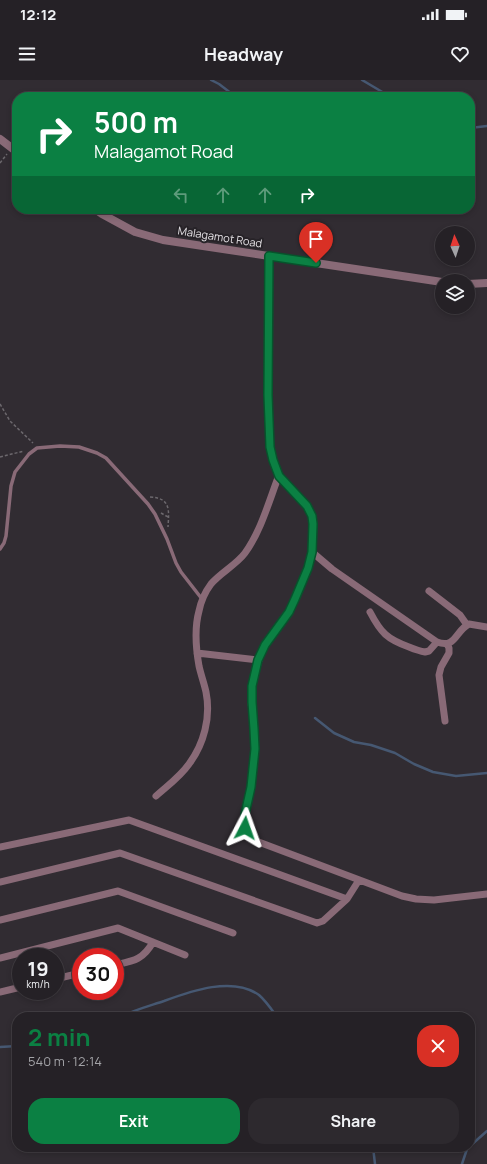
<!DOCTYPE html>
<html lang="en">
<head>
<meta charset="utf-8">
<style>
	body { margin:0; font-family:Manrope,sans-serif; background:#2d292e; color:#f1f3f6; height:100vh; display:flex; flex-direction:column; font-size:15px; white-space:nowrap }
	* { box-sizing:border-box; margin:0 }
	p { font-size:13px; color:#a3a3a7 }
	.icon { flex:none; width:22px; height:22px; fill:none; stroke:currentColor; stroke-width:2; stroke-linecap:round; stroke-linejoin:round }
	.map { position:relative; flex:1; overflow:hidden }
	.details { position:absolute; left:12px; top:932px; width:463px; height:140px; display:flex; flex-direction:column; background:#252126; border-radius:16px; box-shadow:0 2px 6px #0003,0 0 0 1px #423e43 }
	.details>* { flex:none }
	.guide { position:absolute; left:12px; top:12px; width:463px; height:122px; border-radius:16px; box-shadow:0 2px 6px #0003,0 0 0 1px #423e43; background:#0b8043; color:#fff; overflow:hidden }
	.needle { width:26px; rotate:357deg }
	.buttons { position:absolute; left:435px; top:146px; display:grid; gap:8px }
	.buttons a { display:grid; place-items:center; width:40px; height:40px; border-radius:50%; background:#252126; box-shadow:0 2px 6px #0003,0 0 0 1px #423e43; font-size:20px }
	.speed { position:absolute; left:12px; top:868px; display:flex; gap:8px; font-size:20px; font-weight:700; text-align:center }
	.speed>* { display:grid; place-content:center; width:52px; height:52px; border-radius:50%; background:#252126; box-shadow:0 2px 6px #0003,0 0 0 1px #423e43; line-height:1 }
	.speed small { font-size:10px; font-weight:400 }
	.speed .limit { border:6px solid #d22; background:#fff; color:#111 }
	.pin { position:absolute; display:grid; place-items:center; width:34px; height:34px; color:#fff; margin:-41px -17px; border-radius:50% 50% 50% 0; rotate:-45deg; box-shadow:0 0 4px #0007 }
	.pin .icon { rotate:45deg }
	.me { position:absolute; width:44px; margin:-22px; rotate:4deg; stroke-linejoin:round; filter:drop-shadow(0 0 3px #0008) }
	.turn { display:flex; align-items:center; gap:14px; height:84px; padding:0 16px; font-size:18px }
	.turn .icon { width:52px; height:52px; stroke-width:2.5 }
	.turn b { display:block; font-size:28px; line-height:34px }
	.lanes { display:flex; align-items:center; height:38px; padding:0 16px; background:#0003; justify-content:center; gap:20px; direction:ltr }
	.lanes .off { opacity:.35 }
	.round { display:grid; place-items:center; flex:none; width:42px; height:42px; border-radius:16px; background:#2d292e }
	.overview { display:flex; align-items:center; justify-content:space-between; height:68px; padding:0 16px }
	h1 { font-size:24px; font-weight:700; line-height:30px; color:#0b8043 }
	.action { display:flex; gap:8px; margin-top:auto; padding:8px 16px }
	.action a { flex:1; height:46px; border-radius:16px; background:#0b8043; color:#fff; font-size:16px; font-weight:700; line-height:46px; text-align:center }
	.action a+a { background:#2d292e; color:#f1f3f6 }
	.status { display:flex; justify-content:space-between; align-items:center; height:28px; padding:0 20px; background:#252126; direction:ltr }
	.status svg { height:11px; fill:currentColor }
	header { display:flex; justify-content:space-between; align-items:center; height:52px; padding:0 16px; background:#252126; font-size:18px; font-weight:700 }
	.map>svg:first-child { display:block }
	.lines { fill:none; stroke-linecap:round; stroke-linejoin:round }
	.stream { stroke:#465872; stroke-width:2.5 }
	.path { stroke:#6c686d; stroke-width:1.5; stroke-dasharray:3 2; stroke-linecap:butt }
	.service { stroke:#896a77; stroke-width:3.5 }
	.minor { stroke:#896a77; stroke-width:7 }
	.tertiary { stroke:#896a77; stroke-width:8 }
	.route-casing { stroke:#07532c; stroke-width:10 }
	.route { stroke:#0b8043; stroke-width:7 }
	.labels { text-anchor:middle; stroke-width:4; stroke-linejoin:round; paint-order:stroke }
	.street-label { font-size:11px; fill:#e6e3e7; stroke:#272328 }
</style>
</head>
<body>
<div class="status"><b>12:12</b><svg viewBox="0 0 49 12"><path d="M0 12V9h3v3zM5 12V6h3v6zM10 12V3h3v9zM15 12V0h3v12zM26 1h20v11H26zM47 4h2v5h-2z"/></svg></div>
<header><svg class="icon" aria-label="menu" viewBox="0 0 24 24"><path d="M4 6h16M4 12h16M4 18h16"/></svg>Headway<svg class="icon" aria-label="heart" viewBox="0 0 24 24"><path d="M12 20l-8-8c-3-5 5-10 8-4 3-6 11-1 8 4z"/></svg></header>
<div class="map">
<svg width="487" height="1084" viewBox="0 0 487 1084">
	<rect width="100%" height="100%" fill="#312c32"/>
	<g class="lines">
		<path class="stream" d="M211,0L219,4L236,17
			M362,0L384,13L389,17
			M470,48L487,46
			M315,638L334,653L354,662L371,665L395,673L414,684L433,692L456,696L487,693
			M120,937C134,930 149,926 164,921C191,911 233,896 259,915C266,921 272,930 277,937
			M0,967L17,966
			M470,1066L487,1051
			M373,1067L375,1084
			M462,1084L467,1069L469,1067"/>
		<path class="path" d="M0,83L7,74
			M0,324L10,341L33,363
			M0,377L24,371
			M150,417C171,418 169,430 168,447
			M161,433L168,437"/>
		<path class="service" d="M0,469L4,463L6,456L11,406L15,392L29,374L37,368L60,366L79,367L97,373L106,378L148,424L155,434L167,459L176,483L181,492L202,519"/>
		<path class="minor" d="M269,176L268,315L270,367L273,380L279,395L307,426L312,436L313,445L312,472L308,488L295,519L289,532L265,565L259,580L252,606L251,622L254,649L255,669L251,707L245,734V748L249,755L256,761L402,816L416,819L434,820L487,814
			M312,472L332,489L437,562C456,569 455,551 469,544L487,547
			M429,511L460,535L467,545
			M370,532C381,553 387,559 409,567C414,569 419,571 425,572L429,571L437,562
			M197,573L259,580
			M445,641L439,595L441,587L449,573V568L447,564
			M156,716C167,706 180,697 189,684C204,664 211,637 206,612C204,603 201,595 199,586C196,569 194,549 199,531C201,521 205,512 211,504C220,493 236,485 245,473C261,451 269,421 279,395
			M0,767L129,740L347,819L359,800
			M0,802L120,773L317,843L323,841L347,819
			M0,840L118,811L233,853
			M0,878L118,848L185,875
			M115,885C133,881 143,880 153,862
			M55,899L81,893
			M0,912L21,907"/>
		<path class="tertiary" d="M0,59L17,72
			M95,129L102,134L135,152L163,160L442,202
			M468,204L487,203"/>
	</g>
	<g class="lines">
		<defs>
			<path id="route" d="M245,748V734L251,707L255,669L254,649L252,622V606L258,580L265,565L289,532L295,519L308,488L312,472L313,444L312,436L307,426L279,396L273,380L270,367L268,315L269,176L316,183"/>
		</defs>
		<use href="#route" class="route-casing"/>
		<use href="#route" class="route"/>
	</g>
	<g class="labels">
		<g class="street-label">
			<text transform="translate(220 157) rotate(9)" y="4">Malagamot Road</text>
		</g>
	</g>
</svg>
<div class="buttons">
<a><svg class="needle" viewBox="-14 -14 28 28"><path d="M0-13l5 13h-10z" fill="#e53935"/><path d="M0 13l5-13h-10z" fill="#a3a3a7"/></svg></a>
<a><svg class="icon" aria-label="layers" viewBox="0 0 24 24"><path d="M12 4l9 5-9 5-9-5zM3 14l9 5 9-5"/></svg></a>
</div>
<div class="speed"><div>19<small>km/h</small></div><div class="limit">30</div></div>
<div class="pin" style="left:316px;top:183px;background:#d93025"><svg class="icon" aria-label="arrive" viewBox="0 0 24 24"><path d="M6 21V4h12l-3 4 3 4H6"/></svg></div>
<svg class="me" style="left:245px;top:748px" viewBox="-20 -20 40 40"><path d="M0-17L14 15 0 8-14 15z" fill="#0b8043" stroke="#fff" stroke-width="4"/></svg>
<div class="guide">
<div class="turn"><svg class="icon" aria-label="right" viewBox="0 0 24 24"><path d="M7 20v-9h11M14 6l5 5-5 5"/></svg><div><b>500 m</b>Malagamot Road</div></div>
<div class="lanes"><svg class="icon off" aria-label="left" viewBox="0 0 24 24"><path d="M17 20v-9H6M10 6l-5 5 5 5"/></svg><svg class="icon off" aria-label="ahead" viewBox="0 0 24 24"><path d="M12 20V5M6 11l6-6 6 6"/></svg><svg class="icon off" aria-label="ahead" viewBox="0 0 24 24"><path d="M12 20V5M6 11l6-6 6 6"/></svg><svg class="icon" aria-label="right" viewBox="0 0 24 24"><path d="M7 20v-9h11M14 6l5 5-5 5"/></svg></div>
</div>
<section class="details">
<div class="overview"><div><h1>2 min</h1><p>540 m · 12:14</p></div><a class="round" style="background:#d93025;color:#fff"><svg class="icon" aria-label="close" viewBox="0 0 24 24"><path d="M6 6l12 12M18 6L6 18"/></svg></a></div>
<div class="action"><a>Exit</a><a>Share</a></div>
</section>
</div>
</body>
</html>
